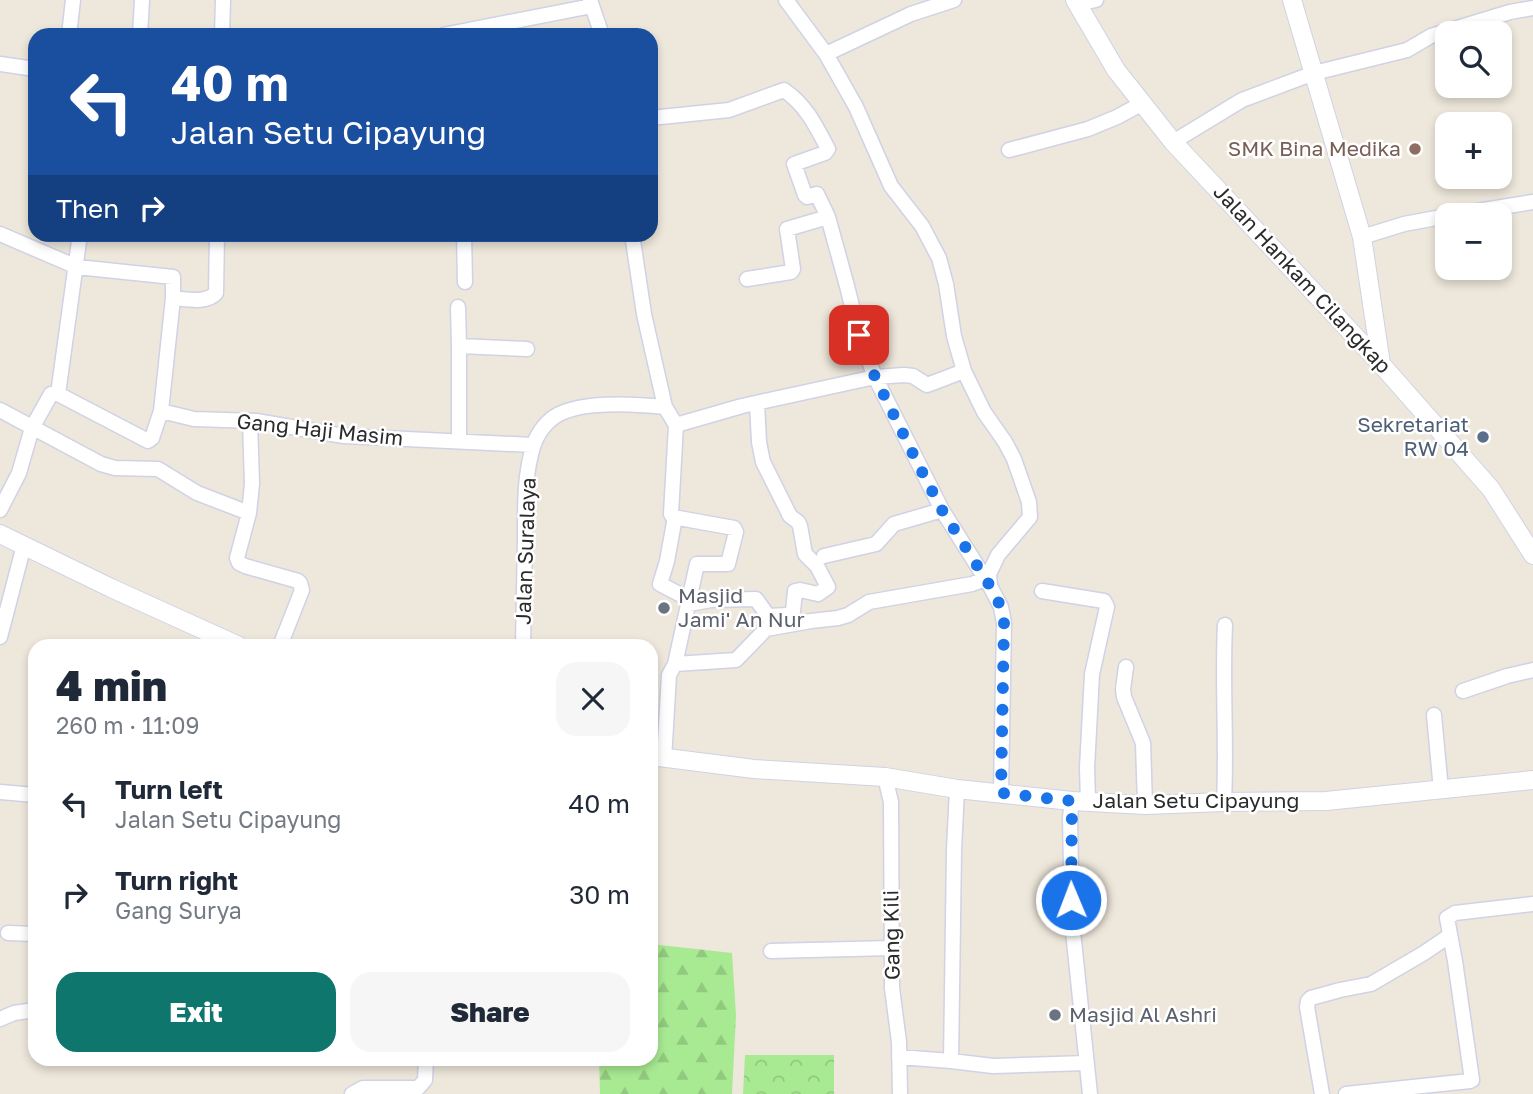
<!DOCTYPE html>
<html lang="en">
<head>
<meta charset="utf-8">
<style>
	body { margin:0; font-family:"Golos Text",sans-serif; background:#f6f6f7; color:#1f2937; height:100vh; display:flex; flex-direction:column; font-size:26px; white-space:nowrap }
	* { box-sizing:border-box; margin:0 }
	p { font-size:23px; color:#747a83 }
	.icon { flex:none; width:38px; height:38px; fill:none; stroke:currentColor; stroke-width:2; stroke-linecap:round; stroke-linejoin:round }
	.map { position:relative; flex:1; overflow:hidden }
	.panel { position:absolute; left:28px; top:639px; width:630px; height:427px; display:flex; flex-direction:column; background:#fff; border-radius:21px; box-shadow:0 4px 10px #0003 }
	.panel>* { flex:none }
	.banner { position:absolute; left:28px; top:28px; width:630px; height:214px; border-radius:21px; box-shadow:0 4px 10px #0003; background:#1a4fa0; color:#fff; overflow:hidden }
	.controls { position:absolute; left:1435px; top:21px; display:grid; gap:14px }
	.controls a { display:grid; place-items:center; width:77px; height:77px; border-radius:14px; background:#fff; box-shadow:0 4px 10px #0003; font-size:35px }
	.pin { position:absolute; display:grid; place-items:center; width:60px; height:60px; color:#fff; margin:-30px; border-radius:14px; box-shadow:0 4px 10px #0006 }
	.me { position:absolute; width:77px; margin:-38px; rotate:359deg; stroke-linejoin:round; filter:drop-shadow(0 0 5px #0008) }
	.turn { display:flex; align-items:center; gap:24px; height:147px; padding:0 28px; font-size:32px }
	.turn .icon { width:91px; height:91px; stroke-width:2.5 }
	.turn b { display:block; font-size:49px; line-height:60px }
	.then { display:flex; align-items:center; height:66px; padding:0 28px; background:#0003; gap:14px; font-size:26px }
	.round { display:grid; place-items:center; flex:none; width:74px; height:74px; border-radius:21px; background:#f6f6f7 }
	.summary { display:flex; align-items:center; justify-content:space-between; height:119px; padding:0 28px }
	h1 { font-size:42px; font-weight:800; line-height:52px }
	.cta { display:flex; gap:14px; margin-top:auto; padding:14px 28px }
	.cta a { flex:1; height:80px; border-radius:21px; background:#0f766e; color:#fff; font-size:28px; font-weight:800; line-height:80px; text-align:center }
	.cta a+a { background:#f6f6f7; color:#1f2937 }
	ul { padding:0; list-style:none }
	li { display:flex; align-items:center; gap:21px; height:91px; padding:0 28px }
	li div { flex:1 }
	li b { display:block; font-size:26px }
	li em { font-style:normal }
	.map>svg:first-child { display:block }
	.forest { fill:url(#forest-firs) }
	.park { fill:url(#park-crowns) }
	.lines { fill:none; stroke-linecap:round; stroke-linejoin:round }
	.minor-casing { stroke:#d0d2e5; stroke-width:17 }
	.tertiary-casing { stroke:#d0d2e5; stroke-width:20 }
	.minor { stroke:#fff; stroke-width:14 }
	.tertiary { stroke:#fff; stroke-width:18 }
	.route { stroke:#1a73e8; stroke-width:12; stroke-dasharray:0 21.6 }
	.education-dot { fill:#8d6e63; stroke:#fff; stroke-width:2.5 }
	.service-dot { fill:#5c6f8a; stroke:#fff; stroke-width:2.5 }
	.worship-dot { fill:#6b7280; stroke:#fff; stroke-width:2.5 }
	.labels { text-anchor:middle; stroke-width:5; stroke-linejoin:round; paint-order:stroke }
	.education-label { font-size:21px; fill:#785e54; stroke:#fff; text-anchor:end }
	.street-label { font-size:21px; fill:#2b2b2b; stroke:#fff }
	.service-label { font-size:21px; fill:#4e5e75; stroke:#fff; text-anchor:end }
	.worship-label { font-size:21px; fill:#5b616d; stroke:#fff; text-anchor:start }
</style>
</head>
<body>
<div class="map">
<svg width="1533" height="1094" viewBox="0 0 1533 1094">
	<defs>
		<pattern id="forest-firs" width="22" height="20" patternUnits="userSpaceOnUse" patternTransform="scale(1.75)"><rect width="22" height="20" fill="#a8ea92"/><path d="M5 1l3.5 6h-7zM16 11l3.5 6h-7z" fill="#91c97e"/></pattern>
		<pattern id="park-crowns" width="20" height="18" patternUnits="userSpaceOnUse" patternTransform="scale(1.75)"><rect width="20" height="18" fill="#a8ea92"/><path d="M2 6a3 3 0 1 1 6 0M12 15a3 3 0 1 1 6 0" fill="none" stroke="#91c97e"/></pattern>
	</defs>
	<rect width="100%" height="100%" fill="#eee7db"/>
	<path class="forest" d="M651,944L732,953L736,1015L732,1094H600L599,1059H651Z"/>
	<path class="park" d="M745,1055H834V1094H743Z"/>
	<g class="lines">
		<defs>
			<path id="minor" d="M590,0L602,35
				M786,0L826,54L911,14L954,0
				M1077,4L1096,0
				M69,35L73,0
				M140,35L142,0
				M222,35L223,0
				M443,35L592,6
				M826,54L856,107L891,186L922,226L939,258L946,284L954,336L964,371L984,412L1005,442L1014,459L1029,502L1030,517L998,555L989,574L990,586
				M0,64L35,69
				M651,118L729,110L784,90C806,105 816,126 828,149L825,153L794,164L805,195L807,197L817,194L828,217L847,286L859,335L875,377L942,510L990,586L1001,607L1004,623L1001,793
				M1173,142L1242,100L1314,73L1407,50L1431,36L1510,12L1533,8
				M1009,150L1088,129L1117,117L1143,103
				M1452,215L1533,202
				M0,234L77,267L173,277V298L161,411
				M464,234L465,282
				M632,234L644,314L665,407L676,425L742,406L875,377L904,375L913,376L927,385L964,371
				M1362,237L1404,224L1447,216
				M747,279L791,272L793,269L787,229L828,217
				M173,298C187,299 206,304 216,293L217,234
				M458,307L459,346
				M58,394L80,234
				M0,410L101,464L115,468L158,469L197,493L249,513
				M250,421L252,484L249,513L237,558L239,563L245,566L298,581L300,583L302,590L280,646
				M459,441V346L527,349
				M0,510L19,473L32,428L51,394H58L148,441L152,438L161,411L194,419L256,421L344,436L533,445
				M675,517L667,561L660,584L683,596L689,604L711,600L756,599L768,616L788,615L793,611L795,591L800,590L818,594L828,587L817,566L805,554L800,526L798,522L790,516L763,462L759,442L757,403
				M824,556L876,544L894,524L942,510
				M1042,591L1104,601L1107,607L1092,674L1087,768L1088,802
				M0,637L24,545
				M523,646C524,610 524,574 525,538C525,508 524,477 533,447C536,436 544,424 554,417C579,400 635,404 665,407
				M675,664L736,660L766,629L811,621L838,618L848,615L869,602L972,584L985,579
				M1126,667L1123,689L1124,697L1143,743L1145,805
				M1463,691L1507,676L1533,670
				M1434,715L1441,790
				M664,759L669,675L675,664L697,564H728L736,532L734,528L673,517L671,514L676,425
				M885,777L891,802L892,988L899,1042L900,1094
				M0,792L35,795
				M1072,801L1070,817L1072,922L1090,1094
				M1224,802C1227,743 1222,684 1225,625
				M8,933L35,934
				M771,951L891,948
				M0,1019L14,1013L35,1010
				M899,1057L951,1061L993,1066L1086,1063
				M951,1061L954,850L957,789
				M352,1094L363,1088H418L425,1080L426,1059
				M1322,1094L1307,1007L1308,1001L1311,998L1340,990L1371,984L1424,953L1449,936
				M1346,1094L1470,1081L1472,1080L1455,961L1447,918L1455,913L1533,904"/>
			<path id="tertiary" d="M1075,0L1116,70L1173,142L1381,364L1491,489L1533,555
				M1292,0L1362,237L1381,364
				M0,534L111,588L239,646
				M651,756L754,769L885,777L957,789L1072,801L1145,805L1224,802L1326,801L1533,780"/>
		</defs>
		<use href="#minor" class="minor-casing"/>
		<use href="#tertiary" class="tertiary-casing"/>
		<use href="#minor" class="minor"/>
		<use href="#tertiary" class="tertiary"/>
	</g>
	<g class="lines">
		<path class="route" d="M859,335L875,377L919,466L942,510L990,586L1001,607L1004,623L1001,793L1072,801L1071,900"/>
	</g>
	<circle class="education-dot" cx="1415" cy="149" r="7"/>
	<circle class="service-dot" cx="1483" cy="437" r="7"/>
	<g class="worship-dot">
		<circle cx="664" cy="608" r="7"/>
		<circle cx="1055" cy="1015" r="7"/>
	</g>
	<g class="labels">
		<g class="education-label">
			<text x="1401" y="156">SMK Bina Medika</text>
		</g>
		<g class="street-label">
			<text transform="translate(1302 279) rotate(47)" y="7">Jalan Hankam Cilangkap</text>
			<text transform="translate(320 430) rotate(6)" y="7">Gang Haji Masim</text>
			<text transform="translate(526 551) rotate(-88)" y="7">Jalan Suralaya</text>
			<text x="1196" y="808">Jalan Setu Cipayung</text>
			<text transform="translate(892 935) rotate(-91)" y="7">Gang Kili</text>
		</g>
		<g class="service-label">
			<text x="1469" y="432">Sekretariat<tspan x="1469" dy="24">RW 04</tspan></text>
		</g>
		<g class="worship-label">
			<text x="678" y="603">Masjid<tspan x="678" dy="24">Jami' An Nur</tspan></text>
			<text x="1069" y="1022">Masjid Al Ashri</text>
		</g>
	</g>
</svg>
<div class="controls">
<a><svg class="icon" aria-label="search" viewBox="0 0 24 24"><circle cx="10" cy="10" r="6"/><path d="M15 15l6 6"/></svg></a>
<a>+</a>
<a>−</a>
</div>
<div class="pin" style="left:859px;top:335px;background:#d93025"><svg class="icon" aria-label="arrive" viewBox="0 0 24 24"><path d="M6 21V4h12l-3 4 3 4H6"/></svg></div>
<svg class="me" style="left:1071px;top:900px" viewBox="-20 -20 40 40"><circle r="17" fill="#1a73e8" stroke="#fff" stroke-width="3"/><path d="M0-11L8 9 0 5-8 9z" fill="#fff"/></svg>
<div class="banner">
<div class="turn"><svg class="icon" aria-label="left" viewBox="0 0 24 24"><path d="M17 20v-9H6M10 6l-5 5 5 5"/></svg><div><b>40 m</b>Jalan Setu Cipayung</div></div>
<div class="then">Then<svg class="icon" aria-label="right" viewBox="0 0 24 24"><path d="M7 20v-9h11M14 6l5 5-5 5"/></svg></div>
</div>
<section class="panel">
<div class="summary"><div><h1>4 min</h1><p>260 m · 11:09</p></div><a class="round"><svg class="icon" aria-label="close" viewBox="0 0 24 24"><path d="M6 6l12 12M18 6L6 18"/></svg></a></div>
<ul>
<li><svg class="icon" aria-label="left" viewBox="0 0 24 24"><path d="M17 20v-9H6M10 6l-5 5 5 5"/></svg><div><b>Turn left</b><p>Jalan Setu Cipayung</p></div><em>40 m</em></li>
<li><svg class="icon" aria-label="right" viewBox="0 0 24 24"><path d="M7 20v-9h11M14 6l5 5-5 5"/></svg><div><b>Turn right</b><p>Gang Surya</p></div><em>30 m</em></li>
</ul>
<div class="cta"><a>Exit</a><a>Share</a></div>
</section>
</div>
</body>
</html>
